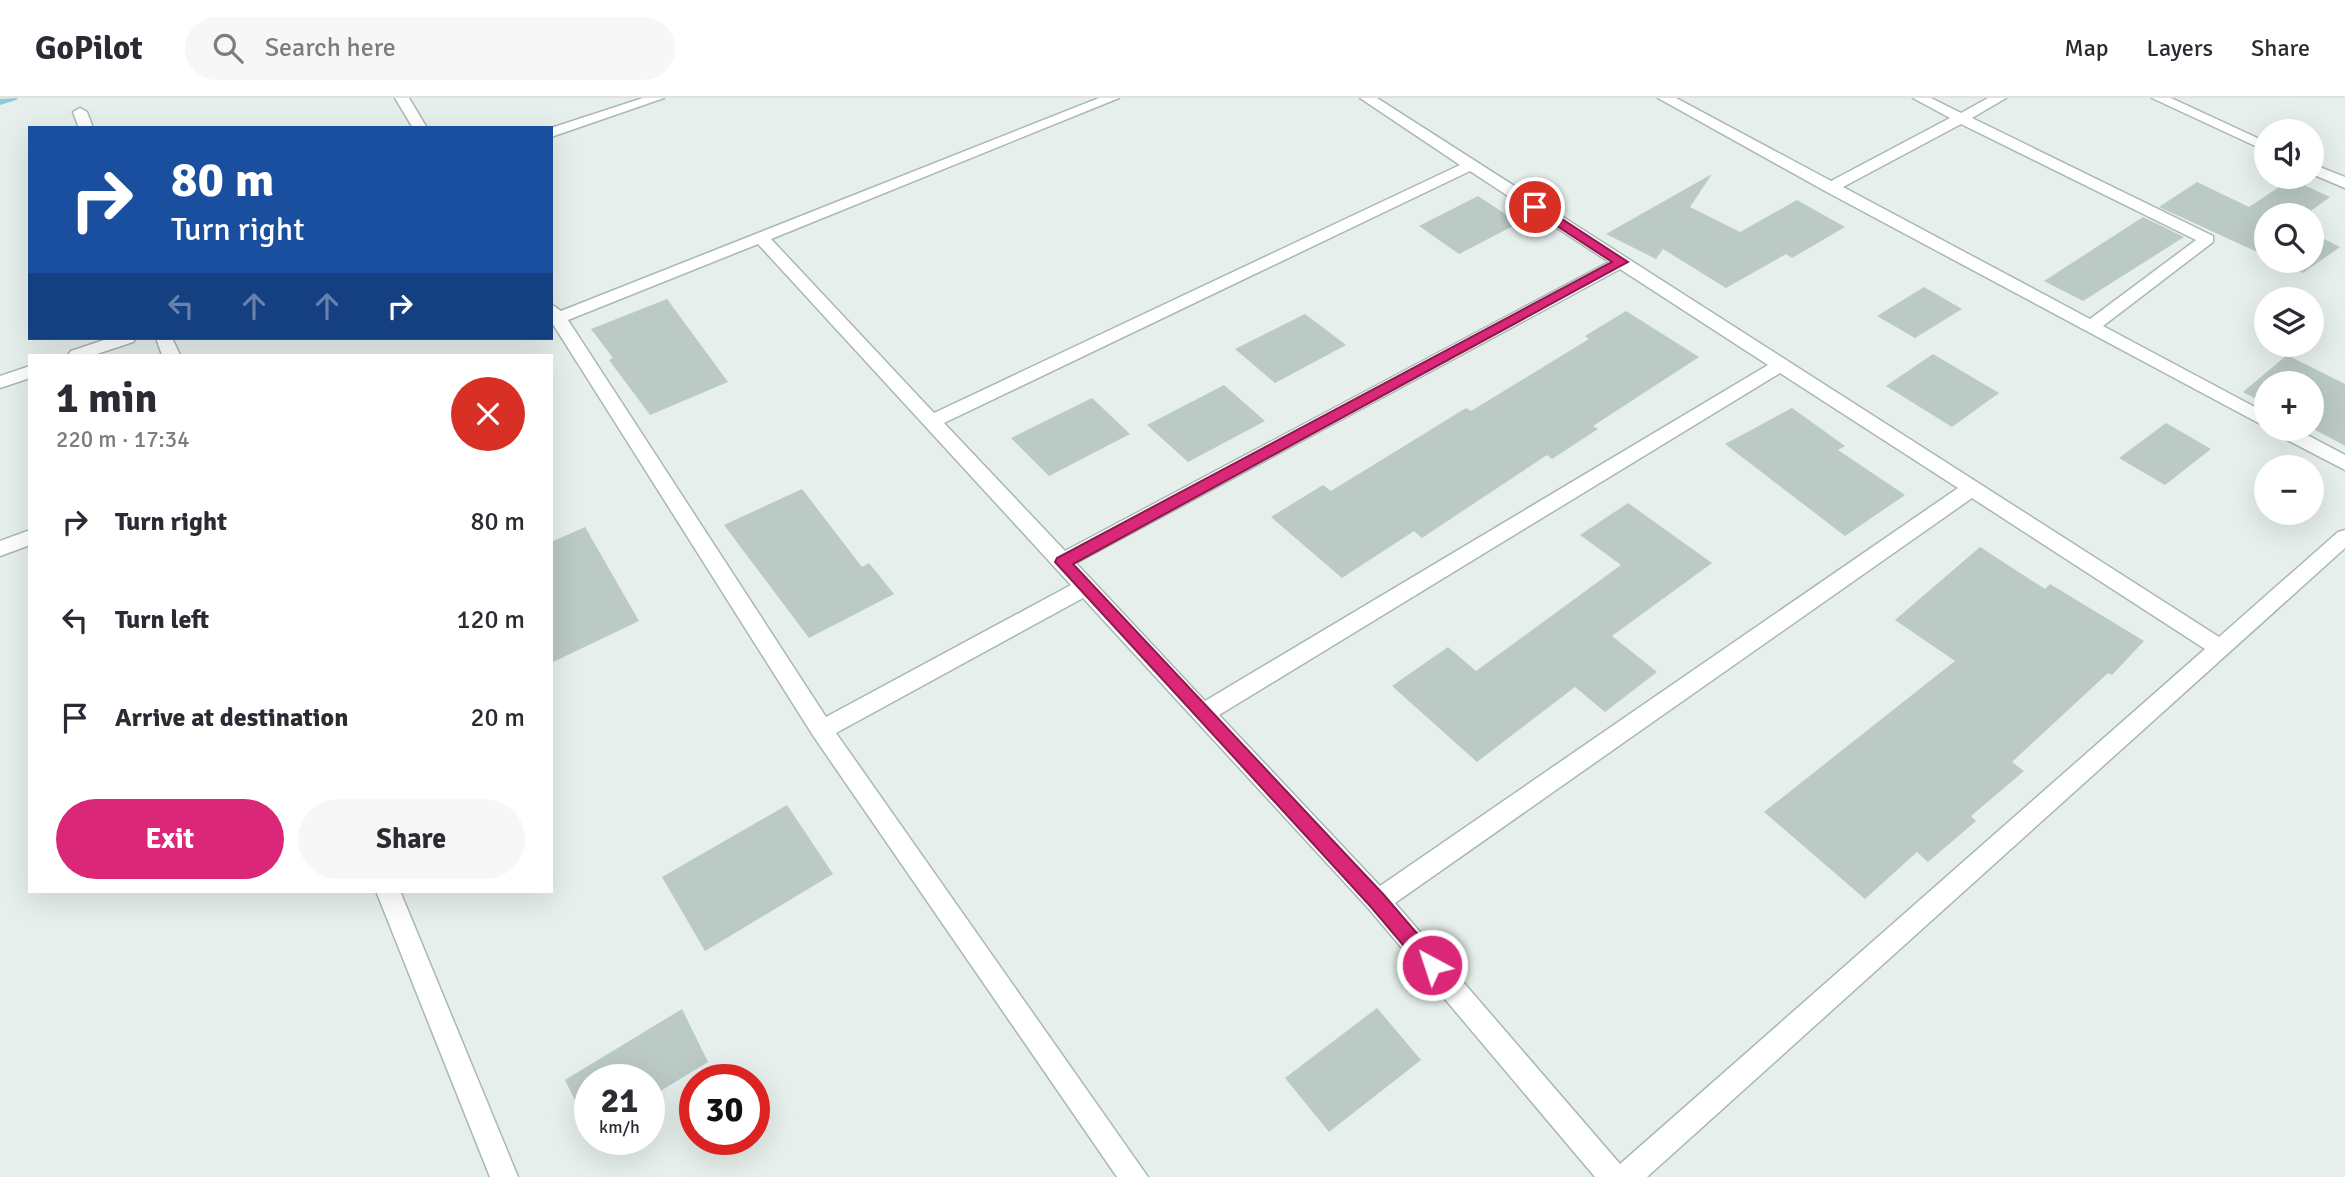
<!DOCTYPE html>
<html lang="en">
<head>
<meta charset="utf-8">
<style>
	body { margin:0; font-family:Signika,sans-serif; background:#f7f7f7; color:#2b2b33; height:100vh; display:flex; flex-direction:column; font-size:26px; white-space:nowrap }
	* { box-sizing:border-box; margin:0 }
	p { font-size:23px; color:#7c7c81 }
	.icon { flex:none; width:38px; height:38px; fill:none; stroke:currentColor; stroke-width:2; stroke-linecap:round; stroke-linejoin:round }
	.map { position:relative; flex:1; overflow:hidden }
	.details { position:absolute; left:28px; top:256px; width:525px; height:539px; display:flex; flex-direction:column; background:#fff; border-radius:0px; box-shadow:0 7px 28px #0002 }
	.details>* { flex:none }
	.top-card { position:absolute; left:28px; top:28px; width:525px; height:214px; border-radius:0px; box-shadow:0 7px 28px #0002; background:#1a4fa0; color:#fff; overflow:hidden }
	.tools { position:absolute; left:2254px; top:21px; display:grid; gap:14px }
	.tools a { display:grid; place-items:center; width:70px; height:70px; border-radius:50%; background:#fff; box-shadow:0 7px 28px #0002; font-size:35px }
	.speed { position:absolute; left:574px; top:966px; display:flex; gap:14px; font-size:35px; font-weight:700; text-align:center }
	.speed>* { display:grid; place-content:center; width:91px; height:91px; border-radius:50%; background:#fff; box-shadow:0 7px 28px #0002; line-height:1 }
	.speed small { font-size:18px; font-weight:400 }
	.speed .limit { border:10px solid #d22; background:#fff; color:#111 }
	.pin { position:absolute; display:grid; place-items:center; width:60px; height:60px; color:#fff; margin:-30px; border:4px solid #fff; border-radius:50%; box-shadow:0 2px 7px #0007 }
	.me { position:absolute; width:77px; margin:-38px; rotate:320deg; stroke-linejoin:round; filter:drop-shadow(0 0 5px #0008) }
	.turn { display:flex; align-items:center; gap:24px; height:147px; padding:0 28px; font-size:32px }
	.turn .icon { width:91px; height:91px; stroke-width:2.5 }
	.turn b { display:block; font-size:49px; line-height:60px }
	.lanes { display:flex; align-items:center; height:66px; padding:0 28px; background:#0003; justify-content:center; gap:35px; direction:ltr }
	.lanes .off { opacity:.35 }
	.round { display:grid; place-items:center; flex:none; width:74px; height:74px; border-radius:37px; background:#f7f7f7 }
	.headline { display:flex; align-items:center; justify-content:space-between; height:119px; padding:0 28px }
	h1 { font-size:42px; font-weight:800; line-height:52px }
	.primary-button { display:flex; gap:14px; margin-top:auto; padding:14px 28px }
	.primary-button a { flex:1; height:80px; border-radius:42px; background:#db2777; color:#fff; font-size:28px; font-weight:800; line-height:80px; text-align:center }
	.primary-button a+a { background:#f7f7f7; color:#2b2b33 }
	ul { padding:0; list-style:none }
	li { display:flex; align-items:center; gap:21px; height:98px; padding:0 28px }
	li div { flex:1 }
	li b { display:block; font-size:26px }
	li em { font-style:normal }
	header { display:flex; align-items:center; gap:42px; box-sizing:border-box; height:98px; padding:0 35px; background:#fff; border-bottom:2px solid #e1e1e2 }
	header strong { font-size:33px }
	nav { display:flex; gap:38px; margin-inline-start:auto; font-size:24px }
	.search { width:490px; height:63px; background:#f7f7f7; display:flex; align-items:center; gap:18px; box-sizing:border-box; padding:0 24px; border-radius:38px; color:#7c7c81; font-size:26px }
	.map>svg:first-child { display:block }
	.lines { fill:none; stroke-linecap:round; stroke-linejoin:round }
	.stream { fill:#8ec9d4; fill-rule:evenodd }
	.building { fill:#bbcac4 }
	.minor-casing { stroke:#a8b8b2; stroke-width:3 }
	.minor { fill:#fff; fill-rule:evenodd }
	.route { fill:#db2777; stroke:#8e194d; stroke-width:2 }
</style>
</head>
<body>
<header>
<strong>GoPilot</strong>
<div class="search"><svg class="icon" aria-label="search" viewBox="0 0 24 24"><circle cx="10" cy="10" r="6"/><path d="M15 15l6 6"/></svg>Search here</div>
<nav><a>Map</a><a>Layers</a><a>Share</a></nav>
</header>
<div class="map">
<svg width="2345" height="1079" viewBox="0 0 2345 1079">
	<rect width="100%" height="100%" fill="#e6efeb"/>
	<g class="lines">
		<path class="stream" d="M18,0L16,2L0,7V1Z"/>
	</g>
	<path class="building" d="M1712,76L1690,109L1740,134L1797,102L1845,129L1792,160L1786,156L1726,190L1663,151L1656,161L1606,136Z
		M2291,81L2330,99L2305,117H2266V158L2159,109L2197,84L2249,109Z
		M1478,98L1519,125L1459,156L1419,128Z
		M2143,119L2184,139L2083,203L2044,183Z
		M2312,135L2340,149L2303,175L2277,163H2312Z
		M1924,189L1962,211L1915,240L1877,218Z
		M667,201L728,284L650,317L609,262L613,260L591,231Z
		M1626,213L1699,259L1593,328L1598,331L1552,361L1547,357L1422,440L1414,433L1342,480L1271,419L1323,387L1331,393L1466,310L1471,313L1589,241L1585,238Z
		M1305,216L1346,247L1275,285L1235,251Z
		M1933,256L1999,295L1952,329L1886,288Z
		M2287,257L2345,286V348L2312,330V285H2266V306L2243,294Z
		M1224,287L1265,323L1188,364L1147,327Z
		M1092,300L1130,336L1049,378L1011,340Z
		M1792,310L1845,348L1838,352L1905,397L1845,438L1725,346Z
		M2166,325L2211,351L2165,387L2119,360Z
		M802,391L862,469L869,465L894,496L809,540L724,427Z
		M1628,405L1712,465L1612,538L1657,574L1605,614L1575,589L1477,664L1392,588L1448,549L1476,573L1621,467L1580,437Z
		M585,429L639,523L551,565V444Z
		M1980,449L2045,491L2050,486L2144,543L2112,577L2108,575L2012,664L2024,673L1971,718L1976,723L1928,764L1917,754L1865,801L1764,714L1955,563L1895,522Z
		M787,707L833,776L705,853L662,779Z
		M1377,910L1421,962L1329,1034L1285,980Z
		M682,911L708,964L649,1000V982H590V1033L565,982Z"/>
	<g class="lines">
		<defs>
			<path id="minor" d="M395,0H409L427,30H413Z
				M643,0H664L551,39V30Z
				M1099,0H1119L771,141L934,315L1460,67L1360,0H1377L2219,539L2338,434L2345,432V450L1647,1079H1595L1369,811L1083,500L836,635L1148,1079H1117L814,639L551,223V206L561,213ZM1470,73L1609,164L1065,453L944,325ZM758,146L1071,487L826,619L568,222ZM1620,171L1768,267L1205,603L1076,465ZM1780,275L1958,390L1380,788L1219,617ZM1972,400L2205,551L1620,1066L1395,805Z
				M1658,0H1676L1831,83L1950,20L1913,0H1931L1961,15L1988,0H2006L1972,20L2213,138V144L2103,228L2266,315V329L1825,93ZM1961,26L2196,142L2090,221L1843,89Z
				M2152,0H2171L2266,44V53Z
				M80,10L87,14L93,30H79L73,14Z
				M2312,66L2345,79V90L2312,76Z
				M110,240H136L133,244L94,257H68L71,253Z
				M156,240H172L180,257H162Z
				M30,268V280L0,290V278Z
				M2272,331H2296L2345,357V372L2274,335Z
				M30,432V447L0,458V443Z
				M376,793H400L518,1079H490Z"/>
		</defs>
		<use href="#minor" class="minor-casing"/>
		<use href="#minor" class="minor"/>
	</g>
	<path class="route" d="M1531,106H1539L1628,164L1073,466L1384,797L1439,861L1442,867L1439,873L1432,876L1425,873L1371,809L1055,464L1057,460L1612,164L1531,111Z"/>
</svg>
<div class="tools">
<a><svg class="icon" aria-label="sound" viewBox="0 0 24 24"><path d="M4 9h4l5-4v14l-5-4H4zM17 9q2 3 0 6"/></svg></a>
<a><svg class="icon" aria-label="search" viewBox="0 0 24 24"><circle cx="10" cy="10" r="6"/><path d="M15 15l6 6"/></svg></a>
<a><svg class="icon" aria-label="layers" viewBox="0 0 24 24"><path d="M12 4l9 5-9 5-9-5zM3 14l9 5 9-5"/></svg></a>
<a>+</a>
<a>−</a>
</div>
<div class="speed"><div>21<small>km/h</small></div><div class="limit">30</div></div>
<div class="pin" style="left:1535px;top:109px;background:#d93025"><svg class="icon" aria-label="arrive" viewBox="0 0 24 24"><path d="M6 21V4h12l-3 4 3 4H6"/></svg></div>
<svg class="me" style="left:1432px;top:867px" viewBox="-20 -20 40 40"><circle r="17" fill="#db2777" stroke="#fff" stroke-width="3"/><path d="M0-11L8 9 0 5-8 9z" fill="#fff"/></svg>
<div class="top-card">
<div class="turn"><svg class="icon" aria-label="right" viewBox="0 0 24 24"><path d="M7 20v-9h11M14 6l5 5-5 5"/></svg><div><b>80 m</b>Turn right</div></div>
<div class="lanes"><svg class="icon off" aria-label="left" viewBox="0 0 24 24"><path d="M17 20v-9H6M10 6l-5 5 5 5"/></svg><svg class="icon off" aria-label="ahead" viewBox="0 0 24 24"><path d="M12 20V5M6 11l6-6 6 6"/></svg><svg class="icon off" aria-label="ahead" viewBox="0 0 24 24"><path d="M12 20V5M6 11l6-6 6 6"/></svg><svg class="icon" aria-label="right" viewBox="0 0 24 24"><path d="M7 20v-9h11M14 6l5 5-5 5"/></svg></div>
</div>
<section class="details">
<div class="headline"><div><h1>1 min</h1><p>220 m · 17:34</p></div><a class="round" style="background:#d93025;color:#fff"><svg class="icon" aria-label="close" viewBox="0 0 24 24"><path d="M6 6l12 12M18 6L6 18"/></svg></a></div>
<ul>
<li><svg class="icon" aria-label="right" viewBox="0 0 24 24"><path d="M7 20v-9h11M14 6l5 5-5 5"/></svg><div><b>Turn right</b></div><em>80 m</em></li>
<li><svg class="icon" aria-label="left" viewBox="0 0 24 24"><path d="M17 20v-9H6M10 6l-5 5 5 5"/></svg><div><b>Turn left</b></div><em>120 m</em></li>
<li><svg class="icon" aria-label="arrive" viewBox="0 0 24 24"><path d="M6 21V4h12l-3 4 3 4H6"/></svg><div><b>Arrive at destination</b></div><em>20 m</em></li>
</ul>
<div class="primary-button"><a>Exit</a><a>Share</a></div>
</section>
</div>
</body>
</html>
